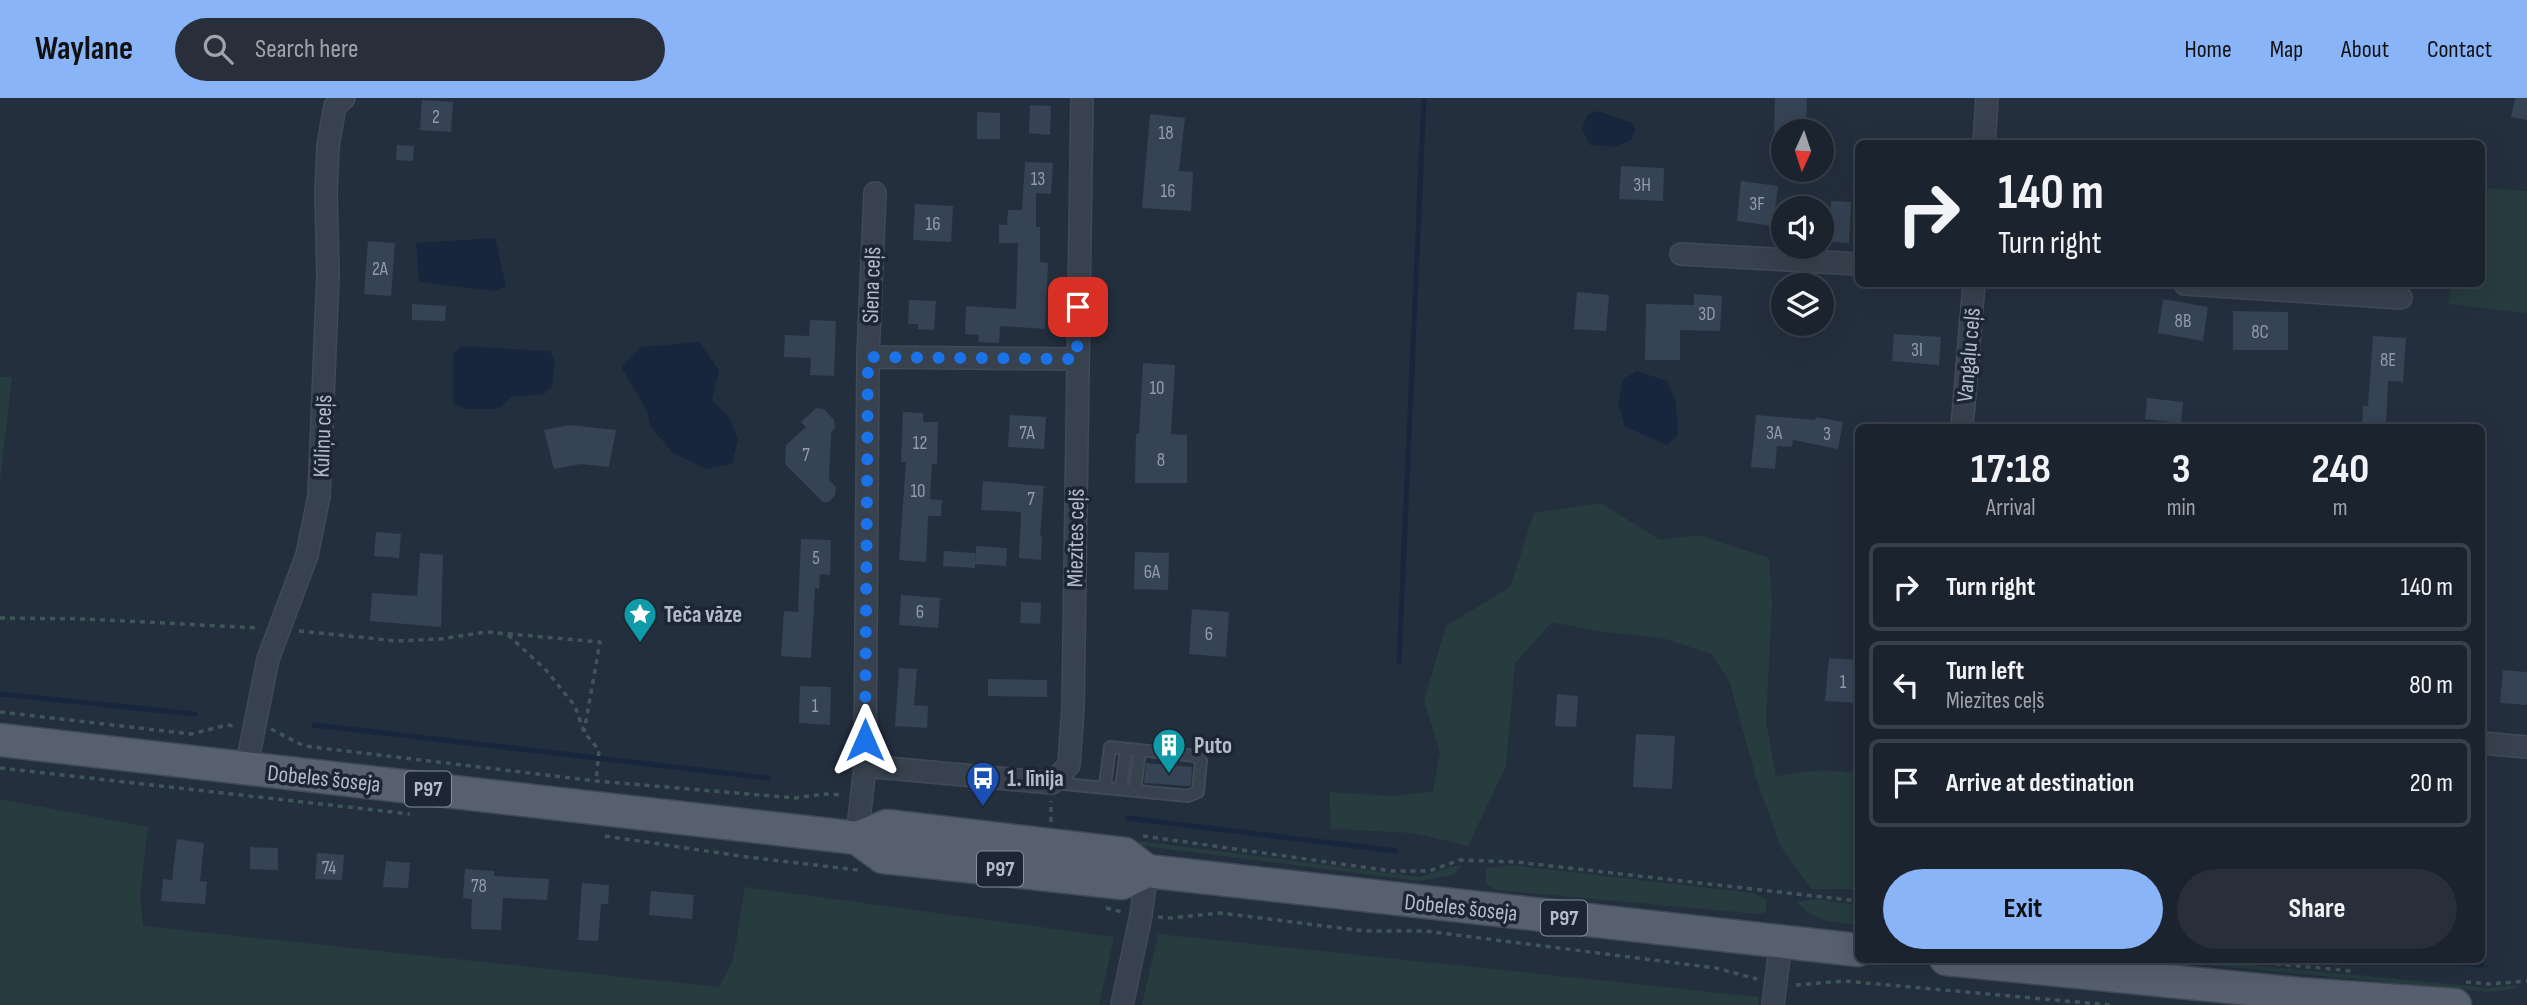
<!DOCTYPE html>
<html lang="en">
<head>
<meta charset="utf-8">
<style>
	body { margin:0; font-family:"Sofia Sans Condensed",sans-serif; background:#282f3a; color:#f1f3f6; height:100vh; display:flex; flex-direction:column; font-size:26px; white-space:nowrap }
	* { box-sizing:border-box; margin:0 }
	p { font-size:23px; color:#a0a4aa }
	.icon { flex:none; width:38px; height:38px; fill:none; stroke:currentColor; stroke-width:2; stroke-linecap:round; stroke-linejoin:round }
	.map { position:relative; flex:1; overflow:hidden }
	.details { position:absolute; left:1855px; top:326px; width:630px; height:539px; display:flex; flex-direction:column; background:#1b232e; border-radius:10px; box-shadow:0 7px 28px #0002,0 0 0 2px #39404a }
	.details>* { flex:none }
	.top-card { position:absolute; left:1855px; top:42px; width:630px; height:147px; border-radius:10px; box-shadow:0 7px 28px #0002,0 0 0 2px #39404a; background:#1b232e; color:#f1f3f6; overflow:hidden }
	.needle { width:46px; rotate:183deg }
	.buttons { position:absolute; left:1771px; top:21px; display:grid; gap:14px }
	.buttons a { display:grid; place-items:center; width:63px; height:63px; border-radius:50%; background:#1b232e; box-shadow:0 7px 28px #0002,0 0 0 2px #39404a; font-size:35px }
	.pin { position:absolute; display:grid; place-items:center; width:60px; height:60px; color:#fff; margin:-30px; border-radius:14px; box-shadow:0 4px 10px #0006 }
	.me { position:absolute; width:77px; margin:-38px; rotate:0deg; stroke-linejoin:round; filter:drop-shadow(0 0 5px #0008) }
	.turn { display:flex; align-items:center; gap:24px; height:147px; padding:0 28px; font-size:32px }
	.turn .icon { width:91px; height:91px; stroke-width:2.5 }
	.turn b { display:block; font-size:49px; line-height:60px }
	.eta { display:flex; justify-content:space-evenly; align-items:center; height:119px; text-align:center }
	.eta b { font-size:42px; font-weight:700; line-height:49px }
	.action { display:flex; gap:14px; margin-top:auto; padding:14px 28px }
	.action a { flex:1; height:80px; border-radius:42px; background:#8ab4f8; color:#111; font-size:28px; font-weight:700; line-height:80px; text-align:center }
	.action a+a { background:#282f3a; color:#f1f3f6 }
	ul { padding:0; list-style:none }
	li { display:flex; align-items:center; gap:21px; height:88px; margin:0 14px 10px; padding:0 14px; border:4px solid #39404a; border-radius:10px }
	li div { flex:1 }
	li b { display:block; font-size:26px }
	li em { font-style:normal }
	header { display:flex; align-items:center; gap:42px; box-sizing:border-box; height:98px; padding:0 35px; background:#8ab4f8; color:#111 }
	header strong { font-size:33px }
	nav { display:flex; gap:38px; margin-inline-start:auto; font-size:24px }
	.search { width:490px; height:63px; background:#282f3a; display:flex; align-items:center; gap:18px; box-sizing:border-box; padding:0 24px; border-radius:38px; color:#a0a4aa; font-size:26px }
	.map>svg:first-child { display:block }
	.green { fill:#263c3f }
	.water { fill:#17263c }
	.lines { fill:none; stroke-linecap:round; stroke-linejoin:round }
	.stream { stroke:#17263c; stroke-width:5 }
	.building { fill:#364354 }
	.service-casing { stroke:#414a57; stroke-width:14 }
	.minor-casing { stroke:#414a57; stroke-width:24 }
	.primary-casing { stroke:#414a57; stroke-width:35 }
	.path { stroke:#3f5557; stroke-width:3.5; stroke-dasharray:5 5; stroke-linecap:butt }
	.service { stroke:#38414e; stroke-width:10 }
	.minor { stroke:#38414e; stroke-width:21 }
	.primary { stroke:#56606e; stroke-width:32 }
	.route { stroke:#1a73e8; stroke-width:12; stroke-dasharray:0 21.6 }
	.labels { text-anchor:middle; stroke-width:7; stroke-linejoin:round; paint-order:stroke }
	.number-label { font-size:19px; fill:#929caa }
	.shield { fill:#1d2633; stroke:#878f9c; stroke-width:2 }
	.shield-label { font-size:21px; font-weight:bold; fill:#b4bcc9 }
	.street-label { font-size:23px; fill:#b4bcc9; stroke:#1d2633 }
	.poi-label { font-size:23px; font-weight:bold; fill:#b4bcc9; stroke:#1d2633; text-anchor:start }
</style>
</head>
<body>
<header>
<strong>Waylane</strong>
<div class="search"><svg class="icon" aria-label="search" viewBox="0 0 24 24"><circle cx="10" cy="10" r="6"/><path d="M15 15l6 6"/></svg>Search here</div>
<nav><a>Home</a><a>Map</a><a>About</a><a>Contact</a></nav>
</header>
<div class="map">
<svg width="2527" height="907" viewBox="0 0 2527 907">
	<rect width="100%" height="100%" fill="#242f3e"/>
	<path class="green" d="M2482,90L2527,93V215L2448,206L2451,186H2482Z
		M0,279H12L0,383Z
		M1601,405L1660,442L1698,437L1769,460L1772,505L1766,623L1776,678L1820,672L1858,675V791H1812L1781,749L1756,680L1729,582L1711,556L1662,540L1597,533L1552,524L1515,565L1506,668L1468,748L1414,735L1331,731L1329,694L1395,698L1433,693L1440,654L1424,603L1446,528L1510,489L1534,415Z
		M0,701L148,729L140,798L143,828L719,889L733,862L745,789L1114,839L1099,907H0Z
		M1107,739L1420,779L1453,768H1462L1453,777L1420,783L1104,743Z
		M1511,767L1752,795L1766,801V814L1758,816L1496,792L1486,786V770Z
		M1815,801L1858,807V827C1834,824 1814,824 1797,804Z
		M1158,836L1759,899L1758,907H1142Z
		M2146,861H2190L2490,890L2516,887L2518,890L2489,894Z"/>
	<path class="water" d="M1598,13L1632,25L1635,32L1631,42L1615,49L1590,47L1582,31L1588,16Z
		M495,140L506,188L494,193L419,184L416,145Z
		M699,244L719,272L712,302L730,321L738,342L732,366L706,371L673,355L650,328L647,313L621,269L641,249Z
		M461,248L550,253L555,265L552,289L543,297L513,298L498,311H465L453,305V256Z
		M1637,273L1667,283L1676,304L1678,337L1667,347L1625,329L1618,305L1623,281Z"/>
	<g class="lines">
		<path class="stream" d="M1399,564L1424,0
			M0,596L195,616
			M314,627L769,680
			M1127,720L1396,753
			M2421,861L2482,867"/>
	</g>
	<path class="building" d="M1775,0H1807L1806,33H1774Z
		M2515,0H2527V22L2511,19Z
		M422,2L453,4L451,34L420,32Z
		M1030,7L1051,8L1050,37L1029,35Z
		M977,14L1000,15V41H977Z
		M1150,16L1185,20L1179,73L1193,74L1191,113L1142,110Z
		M397,47L414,48L413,63L396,62Z
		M1025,64L1053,65L1051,96L1036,95V129H1040V164L1048,165L1045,231L1000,228L999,245L978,244L979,237L965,236L966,208L1016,211L1018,145H999V127H1007L1008,112H1022Z
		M1621,68L1664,70L1663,103L1619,101Z
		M1741,83L1778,88L1773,128L1737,123Z
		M1831,103L1851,104L1849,145L1829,144Z
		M915,106L953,108L951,144L913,142Z
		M368,143L395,145L391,198L364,196Z
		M1577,194L1609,197L1606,233L1574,231Z
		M1694,196L1722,198L1720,233L1680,232V262H1645L1646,206L1694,207Z
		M2163,201L2208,209L2203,243L2158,235Z
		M909,202L936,203L934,232L918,231V226H908Z
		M412,206L446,208L445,223L412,222Z
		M2233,213L2288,214V252H2233Z
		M810,222L836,223L834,278L810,277L811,260L784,259L785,237L809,238Z
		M1894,236L1941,239L1939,267L1892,263Z
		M2373,238L2406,240L2403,284L2388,283L2386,329H2362L2363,308H2368Z
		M1143,265L1175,267L1171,336L1187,337V385H1135L1136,336H1139Z
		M2147,300L2183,304L2181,325L2145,321Z
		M816,310L824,311L834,322L835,330L831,335L829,382L836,389L835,397L829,404H823L785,366L786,347L806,329L801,324Z
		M903,314L923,315V324H938L937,366H932L930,401L942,402L941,418H928L926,464L899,462L906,364H901Z
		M1010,317L1046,319L1044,351L1008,349Z
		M1756,317L1815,322L1816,319L1843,324L1838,351L1793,342L1792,349L1777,348L1775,371L1751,369Z
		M570,327L616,332L609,369L581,366L554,371L544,332Z
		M983,383L1044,388L1040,438H1042L1041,462L1019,460L1021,414L981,412Z
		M376,434L401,436L399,460L374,458Z
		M801,441L831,442L830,477L820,476L819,491L815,490L811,560L781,558L784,513L798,514Z
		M976,448L1007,450L1006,468L975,466Z
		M944,453L975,455V470L943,468Z
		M1135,454L1169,455L1168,492L1134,491Z
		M420,455L443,457L441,529L370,523L372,495L417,498Z
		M901,497L940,500L938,530L899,527Z
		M1021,504L1041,505L1040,526L1020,525Z
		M1192,511L1229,514L1226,559L1189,556Z
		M1829,560L1858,562V605L1825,603Z
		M899,570L917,571L914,607L928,608L927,630L895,628Z
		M2503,572L2527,574V607L2500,605Z
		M988,581L1047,582V599L988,598Z
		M800,588L831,589L830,627L799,625Z
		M1557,596L1578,598L1576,629L1555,628Z
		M1636,636L1675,638L1672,691L1633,689Z
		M1146,665L1192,669L1191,688L1144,685Z
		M177,741L204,745L200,783L207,784L205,806L161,803L163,781L172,782Z
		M250,749L278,750V772L250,771Z
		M317,755L344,757L342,782L315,781Z
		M386,763L410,765L408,790L383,789Z
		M465,771L494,773V778L549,781L547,802L503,800L501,832L471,831L472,801L463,800Z
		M582,785L609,787L608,806H601L598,843L578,842Z
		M651,793L694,797L692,821L649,817Z"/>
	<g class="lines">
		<defs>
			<path id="service" d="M1054,685L1188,698L1198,694L1201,663L1195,658L1110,649L1105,688
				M1121,690L1126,651
				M1135,692L1140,653"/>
			<path id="minor" d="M1984,46L1987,0
				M1681,156L1858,166
				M2185,186L2401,200
				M868,259L1077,261
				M1962,329L1974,186
				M2482,645L2527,649
				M865,668L1052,685L1069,667L1073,610L1082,0
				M246,671L268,561L307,457L319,398L328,176L326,94L328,48L335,8L344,0
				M857,740L865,668L868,259L875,95
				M1122,907L1141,817L1147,773
				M1773,907L1781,843"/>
			<path id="primary" d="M0,642L857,740L887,728L1125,756L1147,773
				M857,740L883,759L1122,785L1147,773L1858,852
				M1946,861L2300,896L2455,907"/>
		</defs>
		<use href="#service" class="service-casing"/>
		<use href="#minor" class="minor-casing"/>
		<use href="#primary" class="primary-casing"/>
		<path class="path" d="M0,520L86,521L260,530
			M299,533L397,543L440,541L487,534L600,544L584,634
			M508,537L546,572L575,608L584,634L599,652L596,683
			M0,614L191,636L227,627L235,628
			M271,631L304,648L596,683L795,700L824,696L844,697
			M0,670L410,716
			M1051,724V703
			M605,738L747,759L858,772
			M1143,738L1391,773H1429L1460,762L1516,764L1858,803
			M1106,810L1122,814
			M1158,819L1170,820L1221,815L1364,833H1425L1716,870L1757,881
			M2226,861L2351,873
			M2466,884L2489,886L2527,883
			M1796,887L1844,883L2110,907"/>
		<use href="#service" class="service"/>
		<use href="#minor" class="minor"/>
		<use href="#primary" class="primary"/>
	</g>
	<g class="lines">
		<path class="route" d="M865,642L868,259L1077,261L1078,209"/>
	</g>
	<defs>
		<symbol id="sight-pin" viewBox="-11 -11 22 30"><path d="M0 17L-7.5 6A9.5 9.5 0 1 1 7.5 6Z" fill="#0f9aa8" stroke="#1d2633"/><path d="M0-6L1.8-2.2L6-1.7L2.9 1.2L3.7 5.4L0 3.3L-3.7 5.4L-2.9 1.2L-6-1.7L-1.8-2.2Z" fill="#fff"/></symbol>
		<symbol id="building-pin" viewBox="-11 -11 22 30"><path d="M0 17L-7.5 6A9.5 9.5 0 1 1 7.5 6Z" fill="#0f9aa8" stroke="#1d2633"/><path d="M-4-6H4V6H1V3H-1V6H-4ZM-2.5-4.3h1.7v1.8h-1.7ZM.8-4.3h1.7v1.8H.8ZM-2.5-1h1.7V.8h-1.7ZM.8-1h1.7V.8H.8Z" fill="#fff"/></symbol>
		<symbol id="bus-pin" viewBox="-11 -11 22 30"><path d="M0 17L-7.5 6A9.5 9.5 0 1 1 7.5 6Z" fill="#1a4fb4" stroke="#1d2633"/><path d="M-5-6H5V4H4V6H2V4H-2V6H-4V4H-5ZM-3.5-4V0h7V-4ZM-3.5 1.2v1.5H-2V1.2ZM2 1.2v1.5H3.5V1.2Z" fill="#fff"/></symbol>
	</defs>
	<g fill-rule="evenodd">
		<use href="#sight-pin" x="621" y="497" width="38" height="52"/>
		<use href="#building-pin" x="1150" y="628" width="38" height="52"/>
		<use href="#bus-pin" x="964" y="661" width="38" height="52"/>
	</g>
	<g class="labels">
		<g class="number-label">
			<text x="436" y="25">2</text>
			<text x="1166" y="41">18</text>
			<text x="1038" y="87">13</text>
			<text x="1642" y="93">3H</text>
			<text x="1168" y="99">16</text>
			<text x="1757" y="112">3F</text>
			<text x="933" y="132">16</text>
			<text x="380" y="177">2A</text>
			<text x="1707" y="222">3D</text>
			<text x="2183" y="229">8B</text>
			<text x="2260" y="240">8C</text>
			<text x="1917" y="258">3I</text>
			<text x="2388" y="268">8E</text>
			<text x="1157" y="296">10</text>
			<text x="1027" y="341">7A</text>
			<text x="1774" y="341">3A</text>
			<text x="1827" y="342">3</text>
			<text x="920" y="351">12</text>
			<text x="806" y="363">7</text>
			<text x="1161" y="368">8</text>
			<text x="918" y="399">10</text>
			<text x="1031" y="407">7</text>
			<text x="816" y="466">5</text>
			<text x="1152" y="480">6A</text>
			<text x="920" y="520">6</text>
			<text x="1209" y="542">6</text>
			<text x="1843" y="590">1</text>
			<text x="815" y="614">1</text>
			<text x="329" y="776">74</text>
			<text x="479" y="794">78</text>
		</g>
		<g class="shield">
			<rect x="405" y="673.5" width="46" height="35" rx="5"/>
			<rect x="977" y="753.5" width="46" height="35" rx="5"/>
			<rect x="1541" y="802.5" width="46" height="35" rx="5"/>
		</g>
		<g class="shield-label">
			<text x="428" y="698">P97</text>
			<text x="1000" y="778">P97</text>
			<text x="1564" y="827">P97</text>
		</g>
		<g class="street-label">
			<text transform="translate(871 187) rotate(-88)" y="8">Siena ceļš</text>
			<text transform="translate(1968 257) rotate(-85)" y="8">Vangaļu ceļš</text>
			<text transform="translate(322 338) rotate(-88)" y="8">Kūliņu ceļš</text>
			<text transform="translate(1075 440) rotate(-89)" y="8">Miezītes ceļš</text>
			<text transform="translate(324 680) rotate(6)" y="8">Dobeles šoseja</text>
			<text transform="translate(1461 809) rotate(6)" y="8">Dobeles šoseja</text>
		</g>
		<g class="poi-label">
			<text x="664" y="524">Teča vāze</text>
			<text x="1194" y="655">Puto</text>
			<text x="1007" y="688">1. līnija</text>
		</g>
	</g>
</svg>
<div class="buttons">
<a><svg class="needle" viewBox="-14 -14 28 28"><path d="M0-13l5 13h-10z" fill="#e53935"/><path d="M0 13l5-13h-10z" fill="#a0a4aa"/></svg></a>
<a><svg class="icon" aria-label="sound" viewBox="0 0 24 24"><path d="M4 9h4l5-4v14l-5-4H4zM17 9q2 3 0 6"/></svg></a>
<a><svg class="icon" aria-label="layers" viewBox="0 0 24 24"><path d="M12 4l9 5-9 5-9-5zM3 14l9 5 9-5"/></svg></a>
</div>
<div class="pin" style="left:1078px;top:209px;background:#d93025"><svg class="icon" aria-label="arrive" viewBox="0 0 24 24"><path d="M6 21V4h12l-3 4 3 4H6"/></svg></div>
<svg class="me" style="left:865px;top:642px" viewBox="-20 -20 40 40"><path d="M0-17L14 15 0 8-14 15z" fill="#1a73e8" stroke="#fff" stroke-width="4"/></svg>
<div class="top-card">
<div class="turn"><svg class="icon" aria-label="right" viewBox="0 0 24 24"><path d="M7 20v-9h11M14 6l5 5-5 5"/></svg><div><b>140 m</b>Turn right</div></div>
</div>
<section class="details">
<div class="eta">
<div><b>17:18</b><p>Arrival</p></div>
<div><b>3</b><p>min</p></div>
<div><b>240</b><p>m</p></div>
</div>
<ul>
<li><svg class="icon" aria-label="right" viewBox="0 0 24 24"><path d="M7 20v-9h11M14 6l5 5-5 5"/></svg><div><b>Turn right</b></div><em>140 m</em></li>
<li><svg class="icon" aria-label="left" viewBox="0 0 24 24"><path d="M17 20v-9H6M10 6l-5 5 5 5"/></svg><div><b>Turn left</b><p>Miezītes ceļš</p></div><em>80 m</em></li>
<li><svg class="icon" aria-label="arrive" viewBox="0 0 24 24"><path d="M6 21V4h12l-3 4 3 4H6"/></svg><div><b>Arrive at destination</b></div><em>20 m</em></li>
</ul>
<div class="action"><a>Exit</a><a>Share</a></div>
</section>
</div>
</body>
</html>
